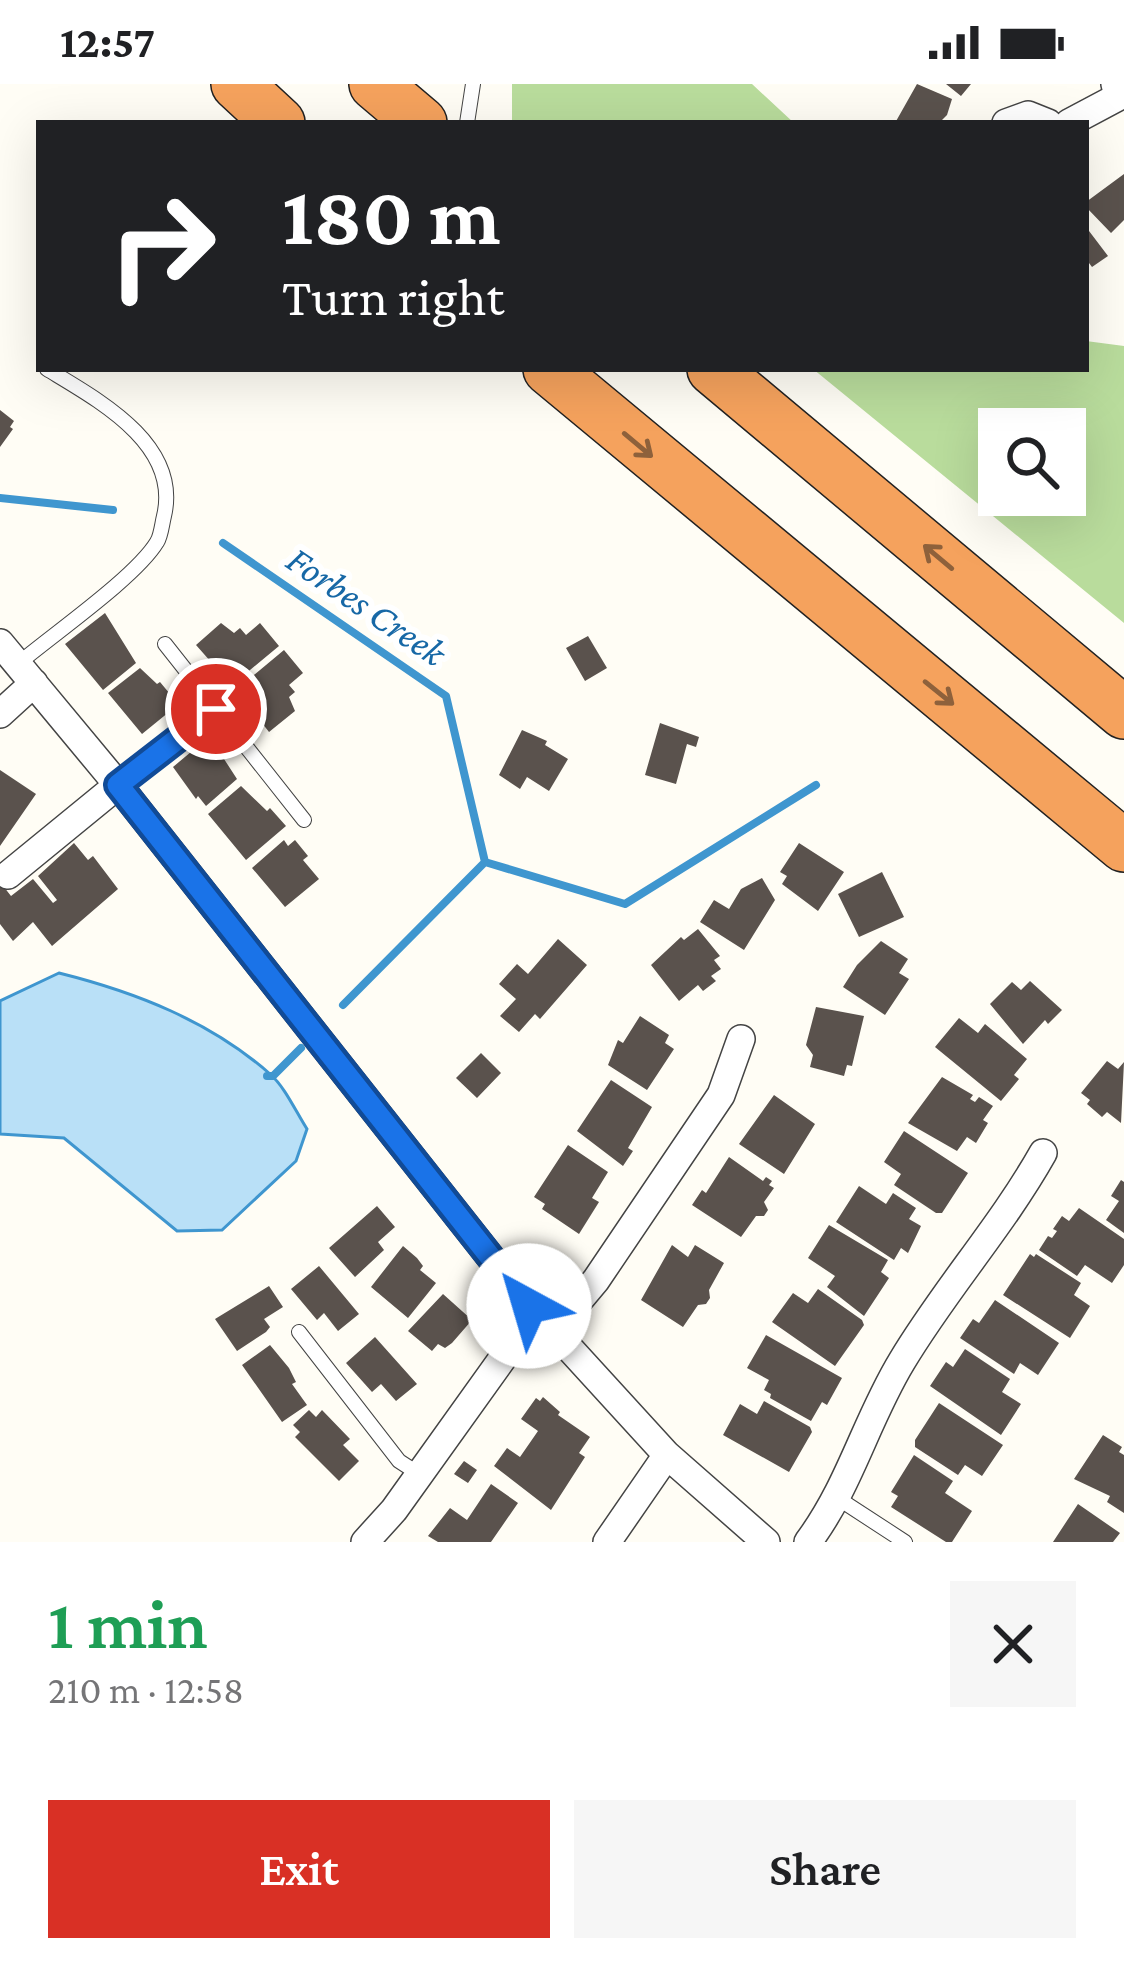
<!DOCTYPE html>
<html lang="en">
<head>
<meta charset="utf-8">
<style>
	body { margin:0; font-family:"Crimson Pro",serif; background:#f6f6f6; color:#202124; height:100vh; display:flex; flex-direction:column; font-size:45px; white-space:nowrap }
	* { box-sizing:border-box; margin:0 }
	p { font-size:39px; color:#757577 }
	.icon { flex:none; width:66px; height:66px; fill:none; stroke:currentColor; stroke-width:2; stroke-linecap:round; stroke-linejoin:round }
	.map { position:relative; height:1458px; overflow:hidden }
	.side { display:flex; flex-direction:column; background:#fff; flex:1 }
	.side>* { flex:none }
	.top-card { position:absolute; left:36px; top:36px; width:1053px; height:252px; border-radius:0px; box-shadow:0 12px 48px #0002; background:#202124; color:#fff; overflow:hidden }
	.tools { position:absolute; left:978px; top:324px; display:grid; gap:24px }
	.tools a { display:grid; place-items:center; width:108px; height:108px; border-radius:0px; background:#fff; box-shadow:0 12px 48px #0002; font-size:60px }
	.pin { position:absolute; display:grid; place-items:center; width:102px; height:102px; color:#fff; margin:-51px; border:6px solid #fff; border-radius:50%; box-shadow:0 3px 12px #0007 }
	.me { position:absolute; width:132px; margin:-66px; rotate:321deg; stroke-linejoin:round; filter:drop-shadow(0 0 9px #0008) }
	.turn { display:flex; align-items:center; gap:42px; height:252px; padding:0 48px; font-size:54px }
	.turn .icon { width:156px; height:156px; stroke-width:2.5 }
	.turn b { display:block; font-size:84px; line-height:102px }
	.round { display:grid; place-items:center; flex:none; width:126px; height:126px; border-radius:0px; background:#f6f6f6 }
	.head { display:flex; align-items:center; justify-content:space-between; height:204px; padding:0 48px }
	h1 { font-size:72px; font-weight:600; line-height:90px; color:#1e9e55 }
	.primary-button { display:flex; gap:24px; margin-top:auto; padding:24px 48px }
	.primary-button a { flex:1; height:138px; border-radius:0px; background:#d93025; color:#fff; font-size:48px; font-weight:600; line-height:138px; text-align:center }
	.primary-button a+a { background:#f6f6f6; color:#202124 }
	.status { display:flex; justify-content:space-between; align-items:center; height:84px; padding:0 60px; background:#fff; direction:ltr }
	.status svg { height:33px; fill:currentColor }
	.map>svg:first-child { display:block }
	.forest { fill:#b9dc9c; fill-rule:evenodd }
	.water { fill:#b9e0f7; stroke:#3f96cf; stroke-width:3 }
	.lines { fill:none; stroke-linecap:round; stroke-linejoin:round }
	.stream { stroke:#3f96cf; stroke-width:8 }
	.building { fill:#5a524d }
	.lane-casing { stroke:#444; stroke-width:16 }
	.street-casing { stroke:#444; stroke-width:30 }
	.highway-casing { stroke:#222; stroke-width:54 }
	.lane { stroke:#fff; stroke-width:14 }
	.street { stroke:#fff; stroke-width:27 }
	.highway { stroke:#f5a25d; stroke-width:51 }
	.oneway { stroke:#8e613b }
	.route-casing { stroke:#114b97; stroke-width:30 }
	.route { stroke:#1a73e8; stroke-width:21 }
	.labels { text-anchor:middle; stroke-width:12; stroke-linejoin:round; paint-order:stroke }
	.water-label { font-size:39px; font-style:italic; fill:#1768a6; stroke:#fff }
</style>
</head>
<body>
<div class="status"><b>12:57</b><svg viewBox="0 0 49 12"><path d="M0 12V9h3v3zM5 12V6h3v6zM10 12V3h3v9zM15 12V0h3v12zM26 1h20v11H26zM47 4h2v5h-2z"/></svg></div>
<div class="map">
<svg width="1124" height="1458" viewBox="0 0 1124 1458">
	<rect width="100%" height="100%" fill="#fffdf5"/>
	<path class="forest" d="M512,0H752L794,39H512Z
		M1086,257L1124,262V539L813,285H1086ZM1065,345V411H999V345Z"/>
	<path class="water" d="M59,889C135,908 210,937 270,990C285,1003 296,1028 307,1045L296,1077L222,1146L177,1147L64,1054L0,1050V917Z"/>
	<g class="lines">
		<path class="stream" d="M0,414L113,426
			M223,459L446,612L485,778L625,820L816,701
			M343,921L485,778
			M267,992H273L301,964"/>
	</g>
	<path class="building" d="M917,0L952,15L947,31L939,39H895Z
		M946,0H971L961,12Z
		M1124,90V136L1111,149L1086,123V118Z
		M1086,143L1108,172L1092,183L1089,179L1086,181Z
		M0,326L14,337L10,343L13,345L0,363Z
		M105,529L136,579L103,606L65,560Z
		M221,539L234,549L240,544L246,551L260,539L279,562L226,606L207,582L211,578L196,561Z
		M588,552L607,584L585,597L566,564Z
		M284,566L303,589L289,601L295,608L289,613L295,627L269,648L255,630L250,634L231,610Z
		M140,584L157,600L160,598L175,616L166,623L169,628L142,650L108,609Z
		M660,639L699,653L696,663L687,660L676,700L645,691Z
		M522,646L547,657L545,661L568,675L549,707L527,693L520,705L499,691Z
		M204,657L208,662L213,658L237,695L206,722L198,712L196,715L173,683Z
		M0,686L36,710L0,762Z
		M241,702L267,727L270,724L286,742L246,776L208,730Z
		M284,756L288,762L295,756L308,772L303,776L319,795L285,823L252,784Z
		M74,759L88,776L93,772L118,805L52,862L33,838L13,857L0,840V798L11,812L33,795L53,819L57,816L38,792Z
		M799,759L844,788L818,827L782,800L787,792L780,788Z
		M882,788L904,833L859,853L838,810Z
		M762,794L775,816L744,866L700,838L714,816L729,825L741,805Z
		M698,845L720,872L714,876L721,885L711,892L716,897L703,907L698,901L679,917L651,881L681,853L684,856Z
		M558,855L587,881L540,935L535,930L519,948L500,932L516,915L499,900L517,880L528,890Z
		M881,857L908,875L899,889L909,895L885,931L843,903L857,881Z
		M1030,897L1062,926L1048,940L1045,936L1023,960L990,920L1012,898L1021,906Z
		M816,923L864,932L852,982L847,981L844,992L810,983L813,971L806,961Z
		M640,932L669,951L665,959L674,965L647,1006L608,981L618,956L623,959Z
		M959,934L978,949L985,940L1027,975L1014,991L1019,995L1001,1017L935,963Z
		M481,969L501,989L477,1014L456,994Z
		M1107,977L1118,985L1124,978L1121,1039L1107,1028L1102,1033L1087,1020L1090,1016L1081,1009Z
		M942,993L973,1011L970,1015L975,1018L979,1013L993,1022L983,1036L988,1039L976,1059L967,1053L957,1067L908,1039Z
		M611,996L652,1023L628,1064L633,1067L623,1082L577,1047Z
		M774,1011L815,1040L784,1090L739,1060Z
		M904,1047L968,1089L942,1129H936L894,1101L901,1090L884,1078Z
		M568,1061L608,1088L592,1114L599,1118L579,1150L542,1125L545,1120L534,1113Z
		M729,1073L763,1097L766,1093L772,1097L769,1101L774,1104L764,1118L768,1126L764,1132H756L741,1153L692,1121L702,1106L706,1109Z
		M1121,1096L1124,1098V1149L1106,1136L1119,1117L1111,1112Z
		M859,1102L886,1120L893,1109L916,1124L909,1135L921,1142L908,1169L901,1164L894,1176L836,1138Z
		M377,1122L395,1143L378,1158L384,1166L355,1193L329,1164Z
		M1079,1124L1124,1155V1181L1112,1199L1085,1181L1077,1192L1039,1166L1048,1152L1052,1154L1057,1147L1053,1145L1062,1132L1069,1137Z
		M829,1141L888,1176L881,1188L889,1194L864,1232L827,1203L835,1192L808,1174Z
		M672,1161L688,1173L695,1161L724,1179L709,1206L710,1214L706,1220L698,1221L683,1243L641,1216Z
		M403,1162L417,1174L423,1182L420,1186L436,1199L408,1234L371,1203Z
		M1030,1170L1034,1173L1036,1170L1081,1199L1074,1211L1090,1222L1070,1254L1003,1211Z
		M319,1182L359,1230L338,1247L324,1229L317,1236L291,1205Z
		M269,1202L283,1223L264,1235L270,1243L266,1248L237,1267L215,1235Z
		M818,1205L862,1236L864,1241L835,1282L772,1238L793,1209L808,1219Z
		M443,1210L472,1236L452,1259L445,1264L438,1260L432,1267L408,1247Z
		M995,1216L1059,1259L1038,1291L1020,1279L1014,1290L960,1254L973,1235L979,1239Z
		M766,1251L842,1294L827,1321L822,1318L811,1337L770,1314L771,1310L764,1306L769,1296L747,1284Z
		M375,1253L417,1300L396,1317L381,1300L372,1308L346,1279Z
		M270,1261L289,1284L296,1298L292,1300L307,1321L282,1338L242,1281Z
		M965,1265L1010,1295L1002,1308L1021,1320L1001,1351L930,1302L946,1278L953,1283Z
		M543,1313L560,1328L558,1331L590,1353L579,1369L585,1373L551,1426L494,1382L507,1364L520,1373L538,1347L521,1335L536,1314L540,1317Z
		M764,1317L810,1343L812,1348L789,1388L723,1351L740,1320L757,1330Z
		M939,1319L1003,1361L982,1392L965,1381L958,1391L915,1363V1356Z
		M309,1326L316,1333L322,1326L350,1355L343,1361L359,1377L339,1397L295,1353L300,1348L293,1341Z
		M1103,1351L1122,1363L1119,1368L1124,1371V1429L1107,1418L1110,1412L1074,1395Z
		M914,1371L953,1397L945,1409L972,1427L952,1458H946L891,1423L898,1412L891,1408Z
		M464,1377L477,1386L468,1399L454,1390Z
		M491,1400L518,1419L491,1458H438L428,1452L450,1424L467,1436Z
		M1078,1420L1120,1449L1113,1458H1053Z"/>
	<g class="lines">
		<defs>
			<path id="lane" d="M467,39L473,0
				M165,560L304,736
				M18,580C52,551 136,493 157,458C161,452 162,440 164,432C181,360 98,316 47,285
				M118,701L216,625
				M299,1248L399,1377L419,1390
				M839,1415L905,1458"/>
			<path id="street" d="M1006,39L1028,31L1048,39
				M1069,39L1118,13L1115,0
				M0,559L118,701L529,1222
				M0,630L34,599
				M8,791L118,701
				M570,1227L596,1196L721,1011L741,955
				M561,1255L667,1371L766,1458
				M365,1458L394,1426L525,1243
				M607,1458L667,1371
				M808,1458C850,1402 866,1336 902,1277C945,1205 1002,1142 1043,1069"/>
			<path id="highway" d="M237,0L279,39
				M375,0L421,39
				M549,285L1124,762
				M713,285L1124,629"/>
		</defs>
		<use href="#lane" class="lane-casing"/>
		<use href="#street" class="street-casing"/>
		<use href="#highway" class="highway-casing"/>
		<use href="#lane" class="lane"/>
		<use href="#street" class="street"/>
		<use href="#highway" class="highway"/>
	</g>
	<defs><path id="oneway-shaft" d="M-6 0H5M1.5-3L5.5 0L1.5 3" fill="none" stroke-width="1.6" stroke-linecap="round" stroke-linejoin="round" transform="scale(3)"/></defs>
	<g class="oneway">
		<use href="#oneway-shaft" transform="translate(638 361) rotate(40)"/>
		<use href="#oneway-shaft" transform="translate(938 473) rotate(-140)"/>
		<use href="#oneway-shaft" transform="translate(939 609) rotate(39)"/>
	</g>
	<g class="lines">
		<defs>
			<path id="route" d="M216,625L118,701L529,1222"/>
		</defs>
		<use href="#route" class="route-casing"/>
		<use href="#route" class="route"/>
	</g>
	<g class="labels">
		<g class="water-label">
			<text transform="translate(367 521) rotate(34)" y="14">Forbes Creek</text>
		</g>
	</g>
</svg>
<div class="tools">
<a><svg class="icon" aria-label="search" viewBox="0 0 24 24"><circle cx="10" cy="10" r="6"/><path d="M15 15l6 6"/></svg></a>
</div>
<div class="pin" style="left:216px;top:625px;background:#d93025"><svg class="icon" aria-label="arrive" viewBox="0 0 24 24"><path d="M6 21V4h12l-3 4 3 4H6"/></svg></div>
<svg class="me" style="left:529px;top:1222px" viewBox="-20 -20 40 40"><circle r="19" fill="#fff"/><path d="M0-13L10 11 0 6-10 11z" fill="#1a73e8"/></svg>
<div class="top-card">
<div class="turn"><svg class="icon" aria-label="right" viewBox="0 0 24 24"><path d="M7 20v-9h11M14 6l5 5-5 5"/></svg><div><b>180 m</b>Turn right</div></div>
</div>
</div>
<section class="side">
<div class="head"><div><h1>1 min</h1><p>210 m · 12:58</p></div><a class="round"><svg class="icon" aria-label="close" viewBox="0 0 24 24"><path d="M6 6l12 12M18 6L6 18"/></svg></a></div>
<div class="primary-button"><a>Exit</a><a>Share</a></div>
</section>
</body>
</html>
